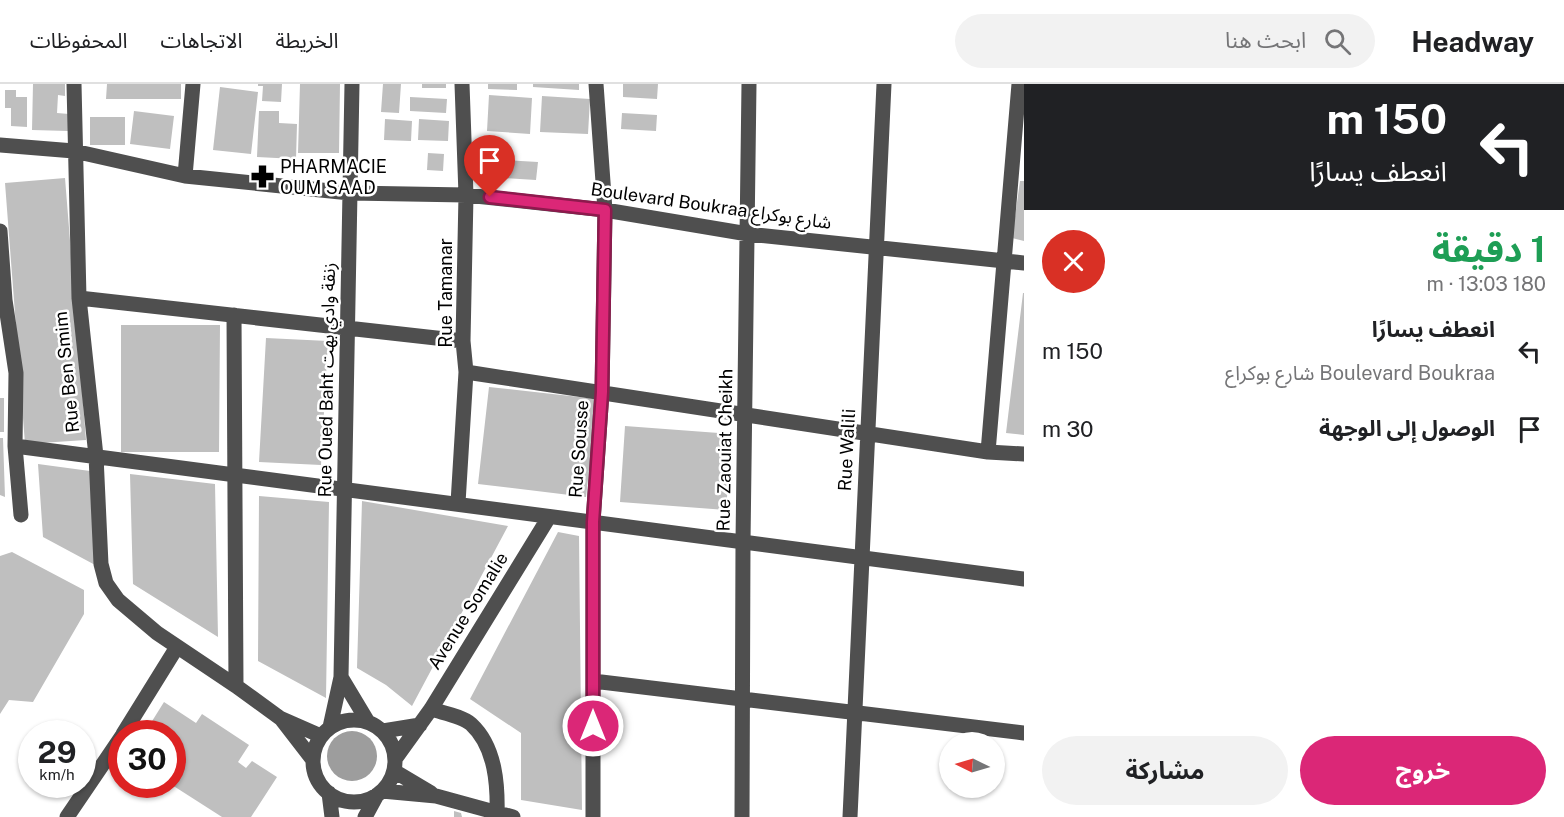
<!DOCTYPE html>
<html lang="ar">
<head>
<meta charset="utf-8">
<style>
	body { margin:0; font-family:"Public Sans","Noto Sans Arabic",sans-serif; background:#f2f2f2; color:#202124; direction:rtl; height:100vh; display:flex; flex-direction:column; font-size:22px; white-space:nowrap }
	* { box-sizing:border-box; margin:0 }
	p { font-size:20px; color:#757577 }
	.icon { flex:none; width:33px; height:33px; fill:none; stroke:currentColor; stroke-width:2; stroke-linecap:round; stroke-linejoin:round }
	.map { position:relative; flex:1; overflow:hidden; direction:ltr }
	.side { display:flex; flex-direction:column; background:#fff; width:540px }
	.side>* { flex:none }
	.top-card { background:#202124; color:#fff; overflow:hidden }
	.needle { width:39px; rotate:275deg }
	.fabs { position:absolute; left:939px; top:648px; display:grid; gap:12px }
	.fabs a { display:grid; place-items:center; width:66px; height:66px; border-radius:50%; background:#fff; box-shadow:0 2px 4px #0004; font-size:30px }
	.speed { position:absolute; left:18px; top:636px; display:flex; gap:12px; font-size:30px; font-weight:700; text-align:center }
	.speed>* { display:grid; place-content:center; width:78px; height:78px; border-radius:50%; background:#fff; box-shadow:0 2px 4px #0004; line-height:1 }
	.speed small { font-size:15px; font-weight:400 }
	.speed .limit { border:9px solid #d22; background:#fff; color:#111 }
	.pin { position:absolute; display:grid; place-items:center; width:51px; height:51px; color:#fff; margin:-62px -26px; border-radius:50% 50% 50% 0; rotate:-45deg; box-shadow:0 0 6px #0007 }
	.pin .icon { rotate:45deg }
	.me { position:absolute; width:66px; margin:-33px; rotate:0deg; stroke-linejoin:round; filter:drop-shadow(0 0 4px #0008) }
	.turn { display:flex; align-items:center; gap:21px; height:126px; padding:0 18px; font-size:27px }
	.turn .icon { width:78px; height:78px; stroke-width:2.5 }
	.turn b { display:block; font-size:42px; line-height:51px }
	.round { display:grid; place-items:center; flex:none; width:63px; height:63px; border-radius:32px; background:#f2f2f2 }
	.head { display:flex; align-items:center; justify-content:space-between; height:102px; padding:0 18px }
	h1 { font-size:36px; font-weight:700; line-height:45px; color:#1e9e55 }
	.primary-button { display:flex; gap:12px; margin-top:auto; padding:12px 18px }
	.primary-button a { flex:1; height:69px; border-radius:36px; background:#db2777; color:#fff; font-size:24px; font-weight:700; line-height:69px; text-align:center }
	.primary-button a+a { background:#f2f2f2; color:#202124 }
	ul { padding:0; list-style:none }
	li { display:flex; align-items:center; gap:18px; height:78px; padding:0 18px }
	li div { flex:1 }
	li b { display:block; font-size:22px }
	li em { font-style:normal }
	header { display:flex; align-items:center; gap:36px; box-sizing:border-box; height:84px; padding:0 30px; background:#fff; border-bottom:2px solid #e0e0e0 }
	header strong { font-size:28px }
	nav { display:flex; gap:33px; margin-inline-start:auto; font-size:21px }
	.search { width:420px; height:54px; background:#f2f2f2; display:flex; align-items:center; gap:15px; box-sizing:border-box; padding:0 21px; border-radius:33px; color:#757577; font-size:22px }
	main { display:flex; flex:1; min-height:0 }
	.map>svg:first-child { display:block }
	.water { fill:#9d9d9d }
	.building { fill:#bfbfbf }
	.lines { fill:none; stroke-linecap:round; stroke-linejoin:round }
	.minor { stroke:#4f4f4f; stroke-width:15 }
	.route-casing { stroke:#8e194d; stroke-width:15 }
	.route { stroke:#db2777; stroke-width:10 }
	.labels { text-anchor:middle; stroke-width:5; stroke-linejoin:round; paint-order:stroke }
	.poi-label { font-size:18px; fill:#000; stroke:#fff; text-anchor:start }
	.street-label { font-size:18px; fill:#000; stroke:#fff }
</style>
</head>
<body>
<header>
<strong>Headway</strong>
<div class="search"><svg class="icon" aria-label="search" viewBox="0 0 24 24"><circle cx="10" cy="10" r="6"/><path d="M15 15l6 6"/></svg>ابحث هنا</div>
<nav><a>الخريطة</a><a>الاتجاهات</a><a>المحفوظات</a></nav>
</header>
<main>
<section class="side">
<div class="top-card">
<div class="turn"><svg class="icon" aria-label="left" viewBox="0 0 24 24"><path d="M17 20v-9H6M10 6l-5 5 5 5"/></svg><div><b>150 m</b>انعطف يسارًا</div></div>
</div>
<div class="head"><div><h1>1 دقيقة</h1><p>180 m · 13:03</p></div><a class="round" style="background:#d93025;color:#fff"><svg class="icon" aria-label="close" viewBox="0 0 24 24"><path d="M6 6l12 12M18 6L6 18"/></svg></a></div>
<ul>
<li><svg class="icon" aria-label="left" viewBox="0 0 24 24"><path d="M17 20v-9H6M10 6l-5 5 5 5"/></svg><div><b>انعطف يسارًا</b><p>Boulevard Boukraa شارع بوكراع</p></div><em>150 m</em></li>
<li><svg class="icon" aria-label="arrive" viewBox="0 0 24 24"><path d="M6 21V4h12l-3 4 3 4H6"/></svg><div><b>الوصول إلى الوجهة</b></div><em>30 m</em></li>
</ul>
<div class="primary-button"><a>خروج</a><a>مشاركة</a></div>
</section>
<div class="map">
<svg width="1024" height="733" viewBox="0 0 1024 733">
	<rect width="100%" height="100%" fill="#fff"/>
	<path class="water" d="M327 672a25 25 0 1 1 50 0a25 25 0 1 1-50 0Z"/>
	<path class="building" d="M33,0H65V12L58,11L57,29L69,30L68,47L32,46Z
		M107,0H181V15H106Z
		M258,0H282L281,18L262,17L263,2H258Z
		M300,0H340L339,69H298Z
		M383,0H401L399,29L381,28Z
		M422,0H446V4H422Z
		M488,0H517V6L488,5Z
		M533,0H579V6L533,3Z
		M623,0H658L657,15L623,13Z
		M220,3L258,8L251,70L213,66Z
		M5,6H16V13H27V43L11,42V24H5Z
		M489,11L532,14L530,50L487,47Z
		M542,12L590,15L588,50L540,48Z
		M410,13L447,15L446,29L410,27Z
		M134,27L174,32L170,65L130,60Z
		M259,27H279V39L297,40L296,75L257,73Z
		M622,29L657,31L656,47L621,45Z
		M90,33H125V61H90Z
		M385,35L412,37L411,57L384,56Z
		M419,35L449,37L448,57L418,56Z
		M428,69L444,70L443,87L427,86Z
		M485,75L538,78L536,96L485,93Z
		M65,94L86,356L25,360L5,99Z
		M1020,97H1024V157L1012,154Z
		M1023,209H1024V351L1006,349Z
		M121,241H220L219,368H121Z
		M266,254L328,257L321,381L259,378Z
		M489,303L597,315L586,413L478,400Z
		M0,314H4V348H0Z
		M625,342L732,350L726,426L620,418Z
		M0,354H3L5,413L0,411Z
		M38,380L90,387L97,482L43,453Z
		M130,390L215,400L218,553L133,500Z
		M259,412L329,418L326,614L258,577Z
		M362,417L508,442L412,622L386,601L357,584Z
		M558,448L579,452L582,726L521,716V649L470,615Z
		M12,468L84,506V530L33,618L9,616L0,630V472Z
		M164,618L196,639L202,630L249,661L238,678L246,684L252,677L277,693L251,733H222L172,701V650H144Z
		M454,727L461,729L462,733H454Z"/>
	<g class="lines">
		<path class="minor" d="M74,0L79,214L96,372L101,480L106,499L118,516L157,549L236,602L280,634L321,652
			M0,61L74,67L185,92L350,109L466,111L605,126L748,150L1024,179
			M185,92L193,0
			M0,147L5,216L16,289L15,362L21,431
			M79,214L463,257
			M234,231L236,602
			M466,288L988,368L1024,370
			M15,362L1024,495
			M988,368L1019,0
			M458,419L466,288L463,257L466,111L462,0
			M341,593L368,638
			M593,597L1024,649
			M431,625C443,629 462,632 471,640C496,663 498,702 497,733
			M282,636L313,676
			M313 677a41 41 0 1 1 82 0a41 41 0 1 1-82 0Z
			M330,643L341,593L352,0
			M383,647L420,641
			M123,650L177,563
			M395,675L431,625L549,433
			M394,687L431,709
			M382,707L436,712L513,733
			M329,709L332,733
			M67,733L122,652
			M365,733L377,711
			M593,733V438L602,308L605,126L596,0
			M742,733L743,458L749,0
			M850,733L884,0"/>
	</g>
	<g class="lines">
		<defs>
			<path id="route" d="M490,113L605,126L602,308L593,438V642"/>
		</defs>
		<use href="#route" class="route-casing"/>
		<use href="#route" class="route"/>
	</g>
	<defs>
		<symbol id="pharmacy-bare" viewBox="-9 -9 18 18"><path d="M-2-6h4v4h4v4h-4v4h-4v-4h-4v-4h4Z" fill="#000" stroke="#fff" stroke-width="2.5" paint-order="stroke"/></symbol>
	</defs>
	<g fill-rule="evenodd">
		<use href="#pharmacy-bare" x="246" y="76" width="33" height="33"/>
	</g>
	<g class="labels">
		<g class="poi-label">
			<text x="280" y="89">PHARMACIE<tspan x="280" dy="21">OUM SAAD</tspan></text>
		</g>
		<g class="street-label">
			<text transform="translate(711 122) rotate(8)" y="6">Boulevard Boukraa شارع بوكراع</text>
			<text transform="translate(446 209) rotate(-90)" y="6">Rue Tamanar</text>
			<text transform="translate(67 288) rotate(-96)" y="6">Rue Ben Smim</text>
			<text transform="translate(327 296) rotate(-89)" y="6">Rue Oued Baht زنقة وادي بهت</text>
			<text transform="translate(579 365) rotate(-86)" y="6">Rue Sousse</text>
			<text transform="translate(725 366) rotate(-89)" y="6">Rue Zaouiat Cheikh</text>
			<text transform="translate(847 366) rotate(-87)" y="6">Rue Walili</text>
			<text transform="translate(468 527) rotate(-58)" y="6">Avenue Somalie</text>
		</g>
	</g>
</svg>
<div class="fabs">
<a><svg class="needle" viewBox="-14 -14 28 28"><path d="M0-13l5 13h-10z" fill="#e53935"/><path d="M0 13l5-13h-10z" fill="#757577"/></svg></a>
</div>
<div class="speed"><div>29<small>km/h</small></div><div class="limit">30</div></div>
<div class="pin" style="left:490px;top:113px;background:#d93025"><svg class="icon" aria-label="arrive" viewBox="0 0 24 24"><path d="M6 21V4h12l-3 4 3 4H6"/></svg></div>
<svg class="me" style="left:593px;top:642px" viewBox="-20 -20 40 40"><circle r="17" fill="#db2777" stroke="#fff" stroke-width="3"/><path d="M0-11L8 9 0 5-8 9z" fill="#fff"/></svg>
</div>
</main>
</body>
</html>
